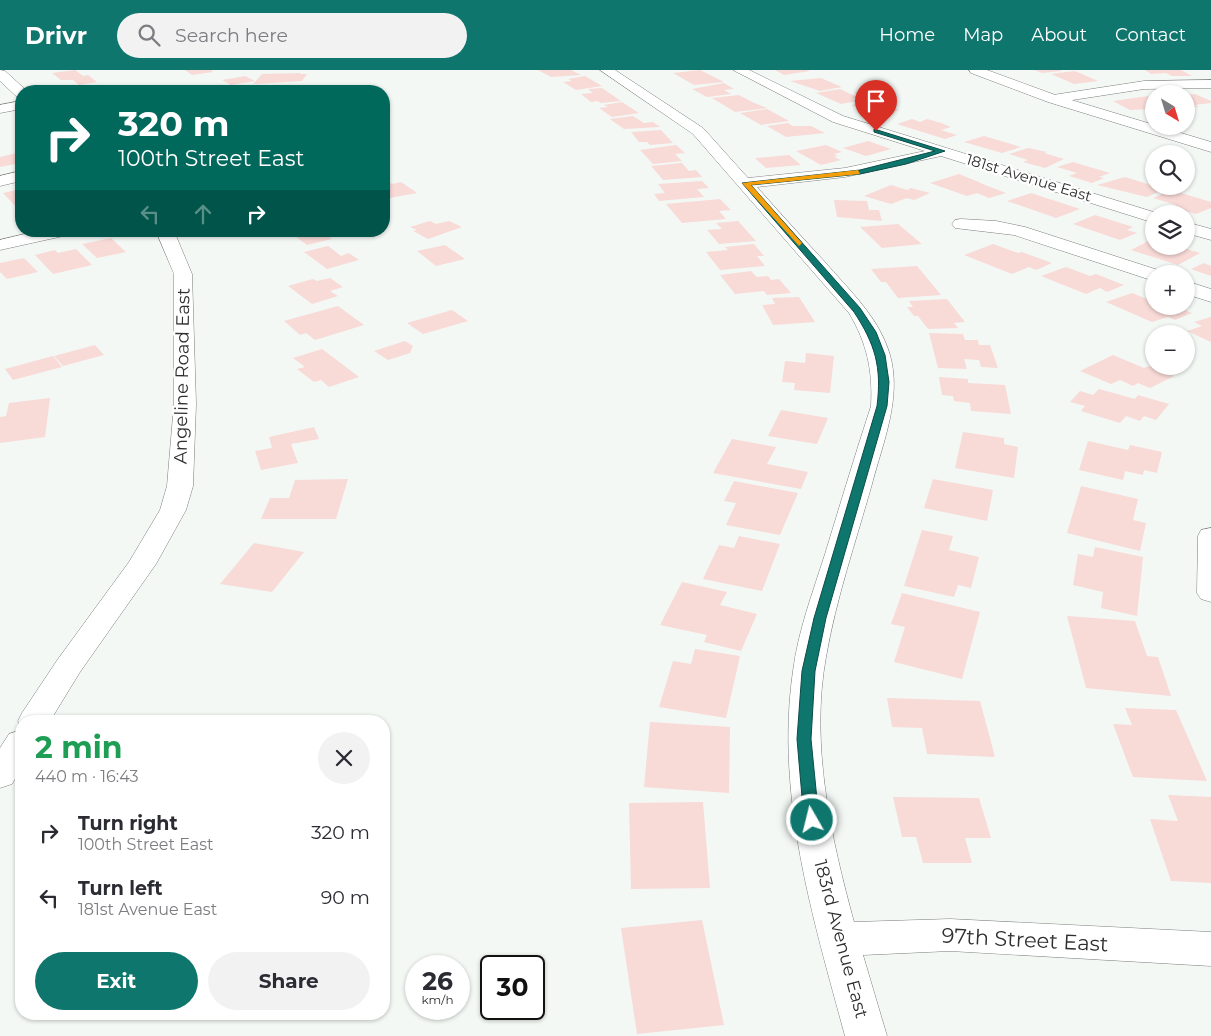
<!DOCTYPE html>
<html lang="en">
<head>
<meta charset="utf-8">
<style>
	body { margin:0; font-family:Montserrat,sans-serif; background:#f2f2f3; color:#2b2b33; height:100vh; display:flex; flex-direction:column; font-size:19px; white-space:nowrap }
	* { box-sizing:border-box; margin:0 }
	p { font-size:16px; color:#7c7c81 }
	.icon { flex:none; width:28px; height:28px; fill:none; stroke:currentColor; stroke-width:2; stroke-linecap:round; stroke-linejoin:round }
	.map { position:relative; flex:1; overflow:hidden }
	.side { position:absolute; left:15px; top:645px; width:375px; height:305px; display:flex; flex-direction:column; background:#fff; border-radius:20px; box-shadow:0 1px 4px #0004 }
	.side>* { flex:none }
	.banner { position:absolute; left:15px; top:15px; width:375px; height:152px; border-radius:20px; box-shadow:0 1px 4px #0004; background:#00695c; color:#fff; overflow:hidden }
	.needle { width:32px; rotate:142deg }
	.controls { position:absolute; left:1145px; top:15px; display:grid; gap:10px }
	.controls a { display:grid; place-items:center; width:50px; height:50px; border-radius:50%; background:#fff; box-shadow:0 1px 4px #0004; font-size:25px }
	.speed { position:absolute; left:405px; top:885px; display:flex; gap:10px; font-size:25px; font-weight:700; text-align:center }
	.speed>* { display:grid; place-content:center; width:65px; height:65px; border-radius:50%; background:#fff; box-shadow:0 1px 4px #0004; line-height:1 }
	.speed small { font-size:12px; font-weight:400 }
	.speed .limit { border:2px solid #111; border-radius:8px; background:#fff; color:#111 }
	.pin { position:absolute; display:grid; place-items:center; width:42px; height:42px; color:#fff; margin:-51px -21px; border-radius:50% 50% 50% 0; rotate:-45deg; box-shadow:0 0 5px #0007 }
	.pin .icon { rotate:45deg }
	.me { position:absolute; width:55px; margin:-28px; rotate:352deg; stroke-linejoin:round; filter:drop-shadow(0 0 4px #0008) }
	.turn { display:flex; align-items:center; gap:18px; height:105px; padding:0 20px; font-size:22px }
	.turn .icon { width:65px; height:65px; stroke-width:2.5 }
	.turn b { display:block; font-size:35px; line-height:42px }
	.lanes { display:flex; align-items:center; height:48px; padding:0 20px; background:#0003; justify-content:center; gap:25px; direction:ltr }
	.lanes .off { opacity:.35 }
	.round { display:grid; place-items:center; flex:none; width:52px; height:52px; border-radius:26px; background:#f2f2f3 }
	.headline { display:flex; align-items:center; justify-content:space-between; height:85px; padding:0 20px }
	h1 { font-size:30px; font-weight:700; line-height:38px; color:#1e9e55 }
	.cta { display:flex; gap:10px; margin-top:auto; padding:10px 20px }
	.cta a { flex:1; height:58px; border-radius:30px; background:#0f766e; color:#fff; font-size:20px; font-weight:700; line-height:58px; text-align:center }
	.cta a+a { background:#f2f2f3; color:#2b2b33 }
	ul { padding:0; list-style:none }
	li { display:flex; align-items:center; gap:15px; height:65px; padding:0 20px }
	li div { flex:1 }
	li b { display:block; font-size:19px }
	li em { font-style:normal }
	header { display:flex; align-items:center; gap:30px; box-sizing:border-box; height:70px; padding:0 25px; background:#0f766e; color:#fff }
	header strong { font-size:24px }
	nav { display:flex; gap:28px; margin-inline-start:auto; font-size:18px }
	.search { width:350px; height:45px; background:#f2f2f3; display:flex; align-items:center; gap:12px; box-sizing:border-box; padding:0 18px; border-radius:28px; color:#7c7c81; font-size:19px }
	.map>svg:first-child { display:block }
	.building { fill:#f8dad7 }
	.lines { fill:none; stroke-linecap:round; stroke-linejoin:round }
	.minor-casing { stroke:#7a7e7c; stroke-width:1 }
	.tertiary-casing { stroke:#7a7e7c; stroke-width:1 }
	.minor { fill:#fff; fill-rule:evenodd }
	.tertiary { fill:#fff; fill-rule:evenodd }
	.route { fill:#0f766e; stroke:#0a4d48 }
	.slow { fill:#f59e0b }
	.labels { text-anchor:middle; stroke-width:4.5; stroke-linejoin:round; paint-order:stroke }
	.far-street-label { font-size:15px; fill:#2e2f2e; stroke:#fff }
	.street-label { font-size:18px; fill:#2e2f2e; stroke:#fff }
	.near-street-label { font-size:21px; fill:#2e2f2e; stroke:#fff }
</style>
</head>
<body>
<header>
<strong>Drivr</strong>
<div class="search"><svg class="icon" aria-label="search" viewBox="0 0 24 24"><circle cx="10" cy="10" r="6"/><path d="M15 15l6 6"/></svg>Search here</div>
<nav><a>Home</a><a>Map</a><a>About</a><a>Contact</a></nav>
</header>
<div class="map">
<svg width="1211" height="966" viewBox="0 0 1211 966">
	<rect width="100%" height="100%" fill="#f3f8f5"/>
	<path class="building" d="M75,0L83,6L88,5L97,12L79,15L73,10H61L52,3Z
		M185,0H211L213,2L192,5Z
		M538,0H571L581,5L551,7Z
		M700,0L724,12L694,15L673,3Z
		M775,0H807L810,1L784,5Z
		M1034,0H1061V1L1042,3Z
		M1145,0H1181L1192,6H1172L1166,3L1151,4Z
		M1075,1L1098,11L1074,14L1051,4Z
		M301,3L300,4H307L302,11L253,14L262,4Z
		M245,6L255,11L231,15L222,10Z
		M585,6L602,16L576,20L563,12L572,11L568,9Z
		M821,8L842,17L820,21L790,11Z
		M724,13L734,19L724,20L731,24L707,27L692,19Z
		M195,16L205,21H174L173,20Z
		M602,18L621,31L601,33L597,31L591,32L581,24L593,23L588,19Z
		M840,19L859,28L851,29L857,31L841,34L816,23Z
		M1195,24L1211,31V33L1195,35L1199,37L1186,36V25Z
		M739,25L752,32L767,38L735,42L712,28Z
		M1148,26L1154,29V39L1130,40L1113,31Z
		M873,31L899,40L875,47L859,41L865,40L852,35Z
		M622,32L639,43L612,47L599,38L608,37L604,35Z
		M767,39L789,51L761,55L740,43Z
		M633,46L644,53L653,52L660,57L624,59L610,49Z
		M912,49L920,52L927,49L941,53L951,57L941,60L957,65L945,69L897,54Z
		M788,53L793,56H811L825,63L786,67L767,56Z
		M661,60L673,73L650,75L647,72H639L631,62Z
		M984,66L1021,77L1002,83L964,72Z
		M868,71L891,79L866,86L843,78Z
		M676,75L685,83L675,84L682,91L653,94L640,80Z
		M826,75L842,82L834,84L838,86L834,87L841,90L821,95L796,81Z
		M1028,78L1047,82L1044,83L1064,89L1045,98L1023,92L1028,90L1009,84Z
		M21,82V90L18,91L21,93L0,97V87Z
		M789,85L801,95L766,98L755,88Z
		M1073,92L1110,103L1099,107L1104,108L1092,113L1069,106L1077,103L1057,97Z
		M682,93L689,101L696,100L702,107L663,110L651,96Z
		M959,104L981,113H980L1006,123L989,128L977,123L967,126L930,113Z
		M1125,107L1154,116L1165,119L1147,127L1097,115Z
		M702,111L709,118L697,119L704,127L659,131L654,124L665,123L658,114Z
		M389,112L392,114L401,112L417,123L384,129V113Z
		M891,115L907,120L911,118L930,123L914,130L907,128L891,134L864,126Z
		M21,119V142L3,123Z
		M1171,120L1211,132V138L1196,144L1171,137L1176,135L1153,128Z
		M1031,123L1080,139L1056,148L1007,131Z
		M720,129L731,140L719,141L726,149L682,153L666,134Z
		M834,130L867,131L869,140H879L882,151L837,147Z
		M1095,145L1133,157L1127,160L1137,163L1120,170L1073,154Z
		M430,151L436,154L449,151L462,157L428,169L413,161L417,160L410,157Z
		M738,151L756,171L719,174L707,160L722,159L716,153Z
		M898,154L922,174L882,178L860,157Z
		M288,161H321L332,169L307,175Z
		M111,168L126,182L97,188L82,174Z
		M1154,168V176H1186L1183,178L1200,183L1178,195L1131,180Z
		M754,174L764,186H757L765,196L720,200L706,182L728,180L725,177Z
		M993,174L1018,183L1022,182L1052,193L1036,200L1029,197L1012,204L964,185Z
		M445,175L465,189L436,196L417,181Z
		M328,176L341,186L349,183L359,190L327,199L304,182Z
		M76,179L92,195L53,204L35,185L55,180L58,183Z
		M24,188L38,202L7,209L0,202V193Z
		M1204,193L1211,196V206L1191,199Z
		M917,196L941,225L898,228L886,212H881L871,199Z
		M1066,197L1090,206L1096,204L1124,215L1107,222L1100,218L1086,224L1041,206Z
		M751,201L757,207L768,206L771,210L779,209L791,223L767,225L764,221L735,224L720,205Z
		M330,208L343,217L330,221L338,226L312,234L288,216L313,209L317,211Z
		M1132,223L1154,232V236H1175L1192,243L1175,250L1168,247L1152,252L1106,232Z
		M799,227L815,252L773,255L762,235L775,234L772,228Z
		M947,229L965,252L954,253L958,258L928,259L918,246H914L907,237H913L909,231Z
		M338,236L364,255L315,270L306,263L300,265L284,251Z
		M452,240L468,251L423,264L407,253Z
		M1211,247V272L1187,261L1202,256L1194,252Z
		M929,263L963,264L965,270H978L979,275H990L998,298L981,297L979,290L964,289L967,299L938,298Z
		M405,271L413,276L410,283L388,290L374,281Z
		M95,275L104,285L63,296L54,286Z
		M322,279L359,307L329,317L321,310L314,312L297,299L305,297L293,288Z
		M806,283L834,286L830,323L794,320L795,313L782,312L785,291L805,293Z
		M1113,285L1144,298L1149,296L1174,306L1150,318L1138,313L1133,316L1120,310L1111,314L1080,301Z
		M53,286L62,297L13,310L5,299Z
		M939,307L968,309V313L1005,315L1011,344L971,341L970,333L954,331L953,326L942,325Z
		M1099,319L1135,329L1138,325L1169,334L1156,350L1144,346L1140,351L1126,346L1120,353L1081,341L1085,336L1070,332L1080,321L1093,325Z
		M50,328L45,367L0,373V347L6,346L9,333Z
		M781,340L828,348L817,374L768,366Z
		M314,357L319,369L291,374L298,393L261,400L255,381L272,378L269,367Z
		M963,362L1004,368V374L1018,377L1014,408L955,398Z
		M732,369L776,377L767,394L808,402L801,419L713,403Z
		M1088,371L1128,380L1130,375L1162,382L1157,403L1144,400L1143,405L1125,401L1123,410L1079,400Z
		M348,409L336,449H261L270,428H289L295,410Z
		M933,409L993,420L987,451L924,438Z
		M734,411L798,423L780,465L726,455L736,433L724,431Z
		M1081,416L1138,429L1133,450L1146,453L1140,481L1067,463Z
		M922,460L953,466L949,480L979,487L971,518L958,515L954,527L904,516Z
		M739,466L780,474L762,521L703,509L719,475L734,478Z
		M254,473L304,482L272,522L220,514Z
		M1095,477L1143,487L1137,546L1101,538L1103,522L1073,515L1078,484L1093,487Z
		M682,512L727,522L720,535L757,544L741,581L704,572L707,565L660,555Z
		M902,523L980,542L962,609L894,592L905,557L891,554Z
		M1067,546L1135,551L1147,586L1158,587L1171,626L1086,618Z
		M695,579L740,586L726,648L659,637L673,591L691,594Z
		M887,628L980,631L995,687L927,684L922,658L892,657Z
		M1125,638L1176,640L1207,711L1133,707L1113,654L1132,655Z
		M650,652L730,657L729,723L644,717Z
		M1168,725L1211,727V813L1171,811L1150,749L1178,751Z
		M893,727L979,728L991,768H965L972,793H923L916,767H902Z
		M703,732L710,818L631,819L629,733Z
		M702,850L724,955L637,964L621,858Z"/>
	<g class="lines">
		<defs>
			<path id="minor" d="M600,0H615L703,58L748,108L845,98L925,81L833,52L733,0H749L843,46L1160,144H1154V152L1148,151L941,86L845,107L757,117C779,142 801,166 824,191C849,220 879,247 890,285C902,328 883,372 872,414C856,471 836,529 826,587C810,674 831,768 854,852L950,849L1211,862V896L950,881L863,885L887,966H845C813,848 775,725 793,601C798,561 813,522 825,484C840,435 855,385 871,336C873,301 867,273 849,243L693,64Z
				M1211,10V18L1144,19L1053,33L1046,29L1053,25L1144,11Z
				M21,31V39L0,43V35Z
				M21,101V111L0,116V106Z
				M961,149L996,151L1025,157L1161,201L1163,204H1154V211L1014,165L955,158L952,154L955,150Z
				M1186,152L1211,159V170L1186,163Z
				M37,161H71L68,165L0,180V170Z
				M1186,211L1211,219V232L1186,224Z
				M1211,458V532L1201,529L1197,523L1198,466L1201,460Z"/>
			<path id="tertiary" d="M0,0L5,1L26,20L21,21V27L16,26L0,11Z
				M969,0H987L1058,26L1211,72V82L1048,32L971,3Z
				M156,161H174L192,204L196,334L193,416L186,440L156,494L80,602L50,651H21V657L18,651L22,643L58,589L129,492L160,440L167,416L174,334V204Z
				M21,660V699L12,714L0,718V678L9,664Z"/>
		</defs>
		<use href="#minor" class="minor-casing"/>
		<use href="#tertiary" class="tertiary-casing"/>
		<use href="#minor" class="minor"/>
		<use href="#tertiary" class="tertiary"/>
	</g>
	<path class="route" d="M874,59L945,81L906,94L860,104L751,115L860,238L876,262L885,285L889,312L887,336L826,548L815,601L811,669L819,750L817,754H806L804,750L797,669L802,601L814,548L877,336C882,297 875,274 854,242L742,113L860,100L935,81L874,62Z"/>
	<path class="slow" d="M858,100L860,104L751,115L801,172L802,173L799,176L742,113Z"/>
	<g class="labels">
		<g class="far-street-label">
			<text transform="translate(1029 108) rotate(17)" y="5">181st Avenue East</text>
		</g>
		<g class="street-label">
			<text transform="translate(182 306) rotate(-89)" y="6">Angeline Road East</text>
			<text transform="translate(841 869) rotate(75)" y="6">183rd Avenue East</text>
		</g>
		<g class="near-street-label">
			<text transform="translate(1025 870) rotate(3)" y="7">97th Street East</text>
		</g>
	</g>
</svg>
<div class="controls">
<a><svg class="needle" viewBox="-14 -14 28 28"><path d="M0-13l5 13h-10z" fill="#e53935"/><path d="M0 13l5-13h-10z" fill="#7c7c81"/></svg></a>
<a><svg class="icon" aria-label="search" viewBox="0 0 24 24"><circle cx="10" cy="10" r="6"/><path d="M15 15l6 6"/></svg></a>
<a><svg class="icon" aria-label="layers" viewBox="0 0 24 24"><path d="M12 4l9 5-9 5-9-5zM3 14l9 5 9-5"/></svg></a>
<a>+</a>
<a>−</a>
</div>
<div class="speed"><div>26<small>km/h</small></div><div class="limit">30</div></div>
<div class="pin" style="left:876px;top:61px;background:#d93025"><svg class="icon" aria-label="arrive" viewBox="0 0 24 24"><path d="M6 21V4h12l-3 4 3 4H6"/></svg></div>
<svg class="me" style="left:812px;top:750px" viewBox="-20 -20 40 40"><circle r="17" fill="#0f766e" stroke="#fff" stroke-width="3"/><path d="M0-11L8 9 0 5-8 9z" fill="#fff"/></svg>
<div class="banner">
<div class="turn"><svg class="icon" aria-label="right" viewBox="0 0 24 24"><path d="M7 20v-9h11M14 6l5 5-5 5"/></svg><div><b>320 m</b>100th Street East</div></div>
<div class="lanes"><svg class="icon off" aria-label="left" viewBox="0 0 24 24"><path d="M17 20v-9H6M10 6l-5 5 5 5"/></svg><svg class="icon off" aria-label="ahead" viewBox="0 0 24 24"><path d="M12 20V5M6 11l6-6 6 6"/></svg><svg class="icon" aria-label="right" viewBox="0 0 24 24"><path d="M7 20v-9h11M14 6l5 5-5 5"/></svg></div>
</div>
<section class="side">
<div class="headline"><div><h1>2 min</h1><p>440 m · 16:43</p></div><a class="round"><svg class="icon" aria-label="close" viewBox="0 0 24 24"><path d="M6 6l12 12M18 6L6 18"/></svg></a></div>
<ul>
<li><svg class="icon" aria-label="right" viewBox="0 0 24 24"><path d="M7 20v-9h11M14 6l5 5-5 5"/></svg><div><b>Turn right</b><p>100th Street East</p></div><em>320 m</em></li>
<li><svg class="icon" aria-label="left" viewBox="0 0 24 24"><path d="M17 20v-9H6M10 6l-5 5 5 5"/></svg><div><b>Turn left</b><p>181st Avenue East</p></div><em>90 m</em></li>
</ul>
<div class="cta"><a>Exit</a><a>Share</a></div>
</section>
</div>
</body>
</html>
